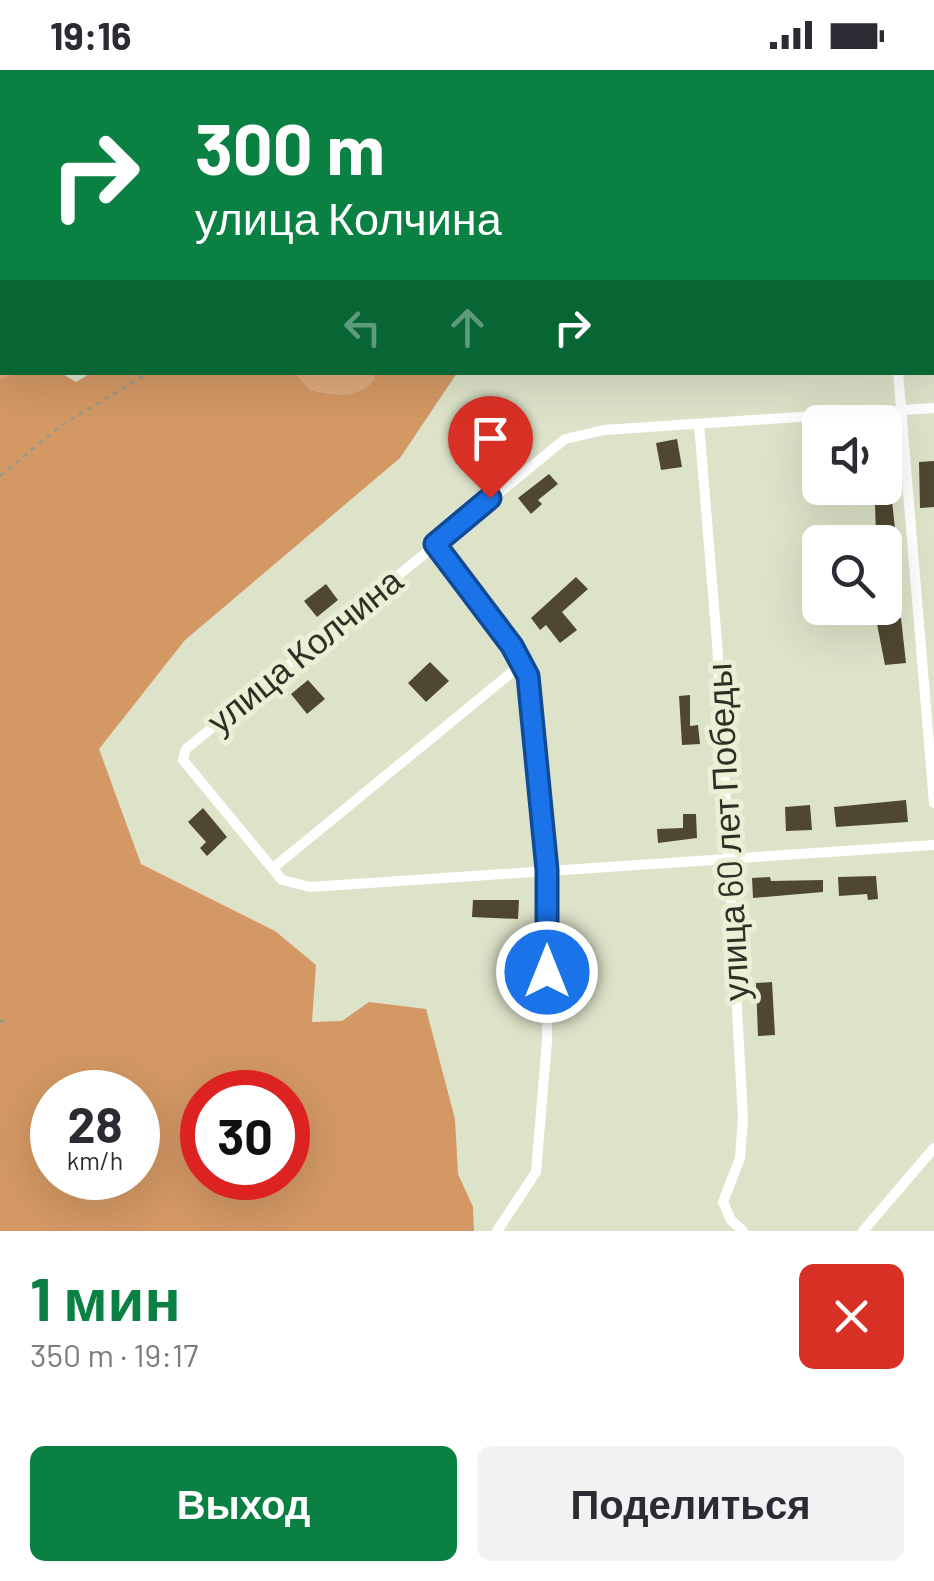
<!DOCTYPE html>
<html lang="ru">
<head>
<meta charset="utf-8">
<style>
	body { margin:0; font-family:Barlow,sans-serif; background:#f2f2f3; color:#2b2b33; height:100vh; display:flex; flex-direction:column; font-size:38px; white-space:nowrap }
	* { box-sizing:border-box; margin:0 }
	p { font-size:32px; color:#7c7c81 }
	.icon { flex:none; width:55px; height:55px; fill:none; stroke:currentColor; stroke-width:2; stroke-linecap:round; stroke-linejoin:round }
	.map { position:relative; height:1161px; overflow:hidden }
	.side { display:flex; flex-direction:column; background:#fff; flex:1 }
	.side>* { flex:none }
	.guide { position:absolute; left:0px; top:0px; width:935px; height:305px; box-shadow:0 10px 40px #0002; background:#0b8043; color:#fff; overflow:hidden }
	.controls { position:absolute; left:802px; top:335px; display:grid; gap:20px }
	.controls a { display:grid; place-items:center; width:100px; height:100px; border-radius:15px; background:#fff; box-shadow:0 10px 40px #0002; font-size:50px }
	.speed { position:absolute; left:30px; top:1000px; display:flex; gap:20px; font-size:50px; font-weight:700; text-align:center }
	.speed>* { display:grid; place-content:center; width:130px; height:130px; border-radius:50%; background:#fff; box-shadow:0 10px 40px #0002; line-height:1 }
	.speed small { font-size:25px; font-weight:400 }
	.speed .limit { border:15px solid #d22; background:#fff; color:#111 }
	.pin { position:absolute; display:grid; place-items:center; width:85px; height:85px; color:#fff; margin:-102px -42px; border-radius:50% 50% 50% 0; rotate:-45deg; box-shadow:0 0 10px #0007 }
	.pin .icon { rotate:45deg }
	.me { position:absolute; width:110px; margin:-55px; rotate:0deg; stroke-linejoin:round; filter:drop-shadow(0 0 8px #0008) }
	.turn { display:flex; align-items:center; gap:35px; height:210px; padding:0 30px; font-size:45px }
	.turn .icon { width:130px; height:130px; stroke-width:2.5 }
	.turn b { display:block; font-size:70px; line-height:85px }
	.lanes { display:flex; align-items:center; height:95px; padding:0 30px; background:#0003; justify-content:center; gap:50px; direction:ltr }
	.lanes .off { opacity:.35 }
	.round { display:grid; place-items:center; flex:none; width:105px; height:105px; border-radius:15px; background:#f2f2f3 }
	.overview { display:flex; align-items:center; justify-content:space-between; height:170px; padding:0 30px }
	h1 { font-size:60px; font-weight:700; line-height:75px; color:#0b8043 }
	.primary-button { display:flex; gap:20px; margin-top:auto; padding:20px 30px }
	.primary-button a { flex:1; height:115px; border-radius:15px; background:#0b8043; color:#fff; font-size:40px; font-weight:700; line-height:115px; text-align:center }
	.primary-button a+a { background:#f2f2f3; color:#2b2b33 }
	.status { display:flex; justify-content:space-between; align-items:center; height:70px; padding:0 50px; background:#fff; direction:ltr }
	.status svg { height:28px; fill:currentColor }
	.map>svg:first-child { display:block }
	.green { fill:#dea97b }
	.forest { fill:#d39864; fill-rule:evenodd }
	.building { fill:#4f4731 }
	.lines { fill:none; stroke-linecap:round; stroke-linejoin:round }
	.path { stroke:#969a87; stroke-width:2.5; stroke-dasharray:5 5; stroke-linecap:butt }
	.street { stroke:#fff; stroke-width:10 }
	.route-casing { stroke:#114b97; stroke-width:25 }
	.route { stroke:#1a73e8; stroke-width:18 }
	.labels { text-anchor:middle; stroke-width:10; stroke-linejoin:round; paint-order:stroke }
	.street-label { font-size:35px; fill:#2e3026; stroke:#eaf0d6 }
</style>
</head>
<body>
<div class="status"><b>19:16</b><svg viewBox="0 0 49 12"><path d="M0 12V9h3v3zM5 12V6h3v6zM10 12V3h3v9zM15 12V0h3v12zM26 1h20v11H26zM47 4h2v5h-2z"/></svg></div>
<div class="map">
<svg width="934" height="1161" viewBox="0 0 934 1161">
	<rect width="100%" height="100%" fill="#dde3c9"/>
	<path class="green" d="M0,0H669V2H2V302L20,303L0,309Z
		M296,303H372L375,309C357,330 336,325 310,320Z"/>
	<path class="forest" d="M20,302L61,303L76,312L93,302L296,303L310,320C335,325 357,330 375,309L372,303H457L400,388L185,570L99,679L141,794L275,861L316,895L312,952L342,951L369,932L426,939L455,1049L458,1104L473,1137L474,1161H0V309ZM52,1022H138V1108H52ZM202,1022H288V1108H202Z"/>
	<path class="building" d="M677,369L682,397L661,400L656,373Z
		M934,391V437L920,438L919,392Z
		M549,404L558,414L538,430L542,434L531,444L518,428Z
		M892,431L896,468L876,469L875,433Z
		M576,507L588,519L562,542L577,560L560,573L546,555L540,560L531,548Z
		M326,514L338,530L317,547L304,531Z
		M901,548L906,593L885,595L876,549Z
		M430,592L449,611L426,632L408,613Z
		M308,610L325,629L307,644L291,624Z
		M690,625V656L698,655L700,674L682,675L679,626Z
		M906,730L908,752L836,757L834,737Z
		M810,735L812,760L786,761L785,737Z
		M203,738L227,767L207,786L200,778L206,772L188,752Z
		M683,744H696L697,768L658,773L657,759L683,758Z
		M876,806L878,829L868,830L867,824L839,826L838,807Z
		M770,807L771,811L823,810V822L753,828L752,808Z
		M473,830H519L518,849L472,847Z
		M772,912L775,965L758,966L756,913Z"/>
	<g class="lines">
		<path class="path" d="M665,2L666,0
			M0,406L62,355L150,302
			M0,951L5,952"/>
		<path class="street" d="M878,0L879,2
			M898,302L934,733
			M934,338L604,360L565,369L186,679L183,690L282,810L310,817L934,775
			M699,354L717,572L743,1049L740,1088L723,1132L731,1150L743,1161
			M435,474L512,576L528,606L547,799V971L536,1102L497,1161
			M273,798L522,594
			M863,1161L934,1078"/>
	</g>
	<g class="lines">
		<defs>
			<path id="route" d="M490,428L435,474L512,576L528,606L547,800V902"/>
		</defs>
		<use href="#route" class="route-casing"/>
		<use href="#route" class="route"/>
	</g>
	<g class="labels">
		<g class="street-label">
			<text transform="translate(305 581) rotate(-39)" y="12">улица Колчина</text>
			<text transform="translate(728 762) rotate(-93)" y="12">улица 60 лет Победы</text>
		</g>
	</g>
</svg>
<div class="controls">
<a><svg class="icon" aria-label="sound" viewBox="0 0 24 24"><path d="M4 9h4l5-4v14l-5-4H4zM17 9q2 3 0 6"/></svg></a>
<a><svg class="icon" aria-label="search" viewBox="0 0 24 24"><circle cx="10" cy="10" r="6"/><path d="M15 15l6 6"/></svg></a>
</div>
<div class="speed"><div>28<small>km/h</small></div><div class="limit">30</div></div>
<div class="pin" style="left:490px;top:428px;background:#d93025"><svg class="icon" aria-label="arrive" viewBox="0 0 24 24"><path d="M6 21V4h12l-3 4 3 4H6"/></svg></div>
<svg class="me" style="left:547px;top:902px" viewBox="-20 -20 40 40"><circle r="17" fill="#1a73e8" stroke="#fff" stroke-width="3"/><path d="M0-11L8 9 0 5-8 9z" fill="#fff"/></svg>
<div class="guide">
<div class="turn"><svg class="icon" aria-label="right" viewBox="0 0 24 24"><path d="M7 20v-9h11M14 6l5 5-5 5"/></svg><div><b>300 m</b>улица Колчина</div></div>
<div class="lanes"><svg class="icon off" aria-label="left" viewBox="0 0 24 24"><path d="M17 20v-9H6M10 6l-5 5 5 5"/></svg><svg class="icon off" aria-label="ahead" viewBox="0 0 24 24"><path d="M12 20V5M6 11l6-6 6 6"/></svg><svg class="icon" aria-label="right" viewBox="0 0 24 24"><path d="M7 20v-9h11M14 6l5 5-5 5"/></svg></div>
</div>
</div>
<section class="side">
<div class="overview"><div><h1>1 мин</h1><p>350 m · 19:17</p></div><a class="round" style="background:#d93025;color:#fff"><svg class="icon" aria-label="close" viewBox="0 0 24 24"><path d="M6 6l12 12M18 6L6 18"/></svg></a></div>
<div class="primary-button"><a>Выход</a><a>Поделиться</a></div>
</section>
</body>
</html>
